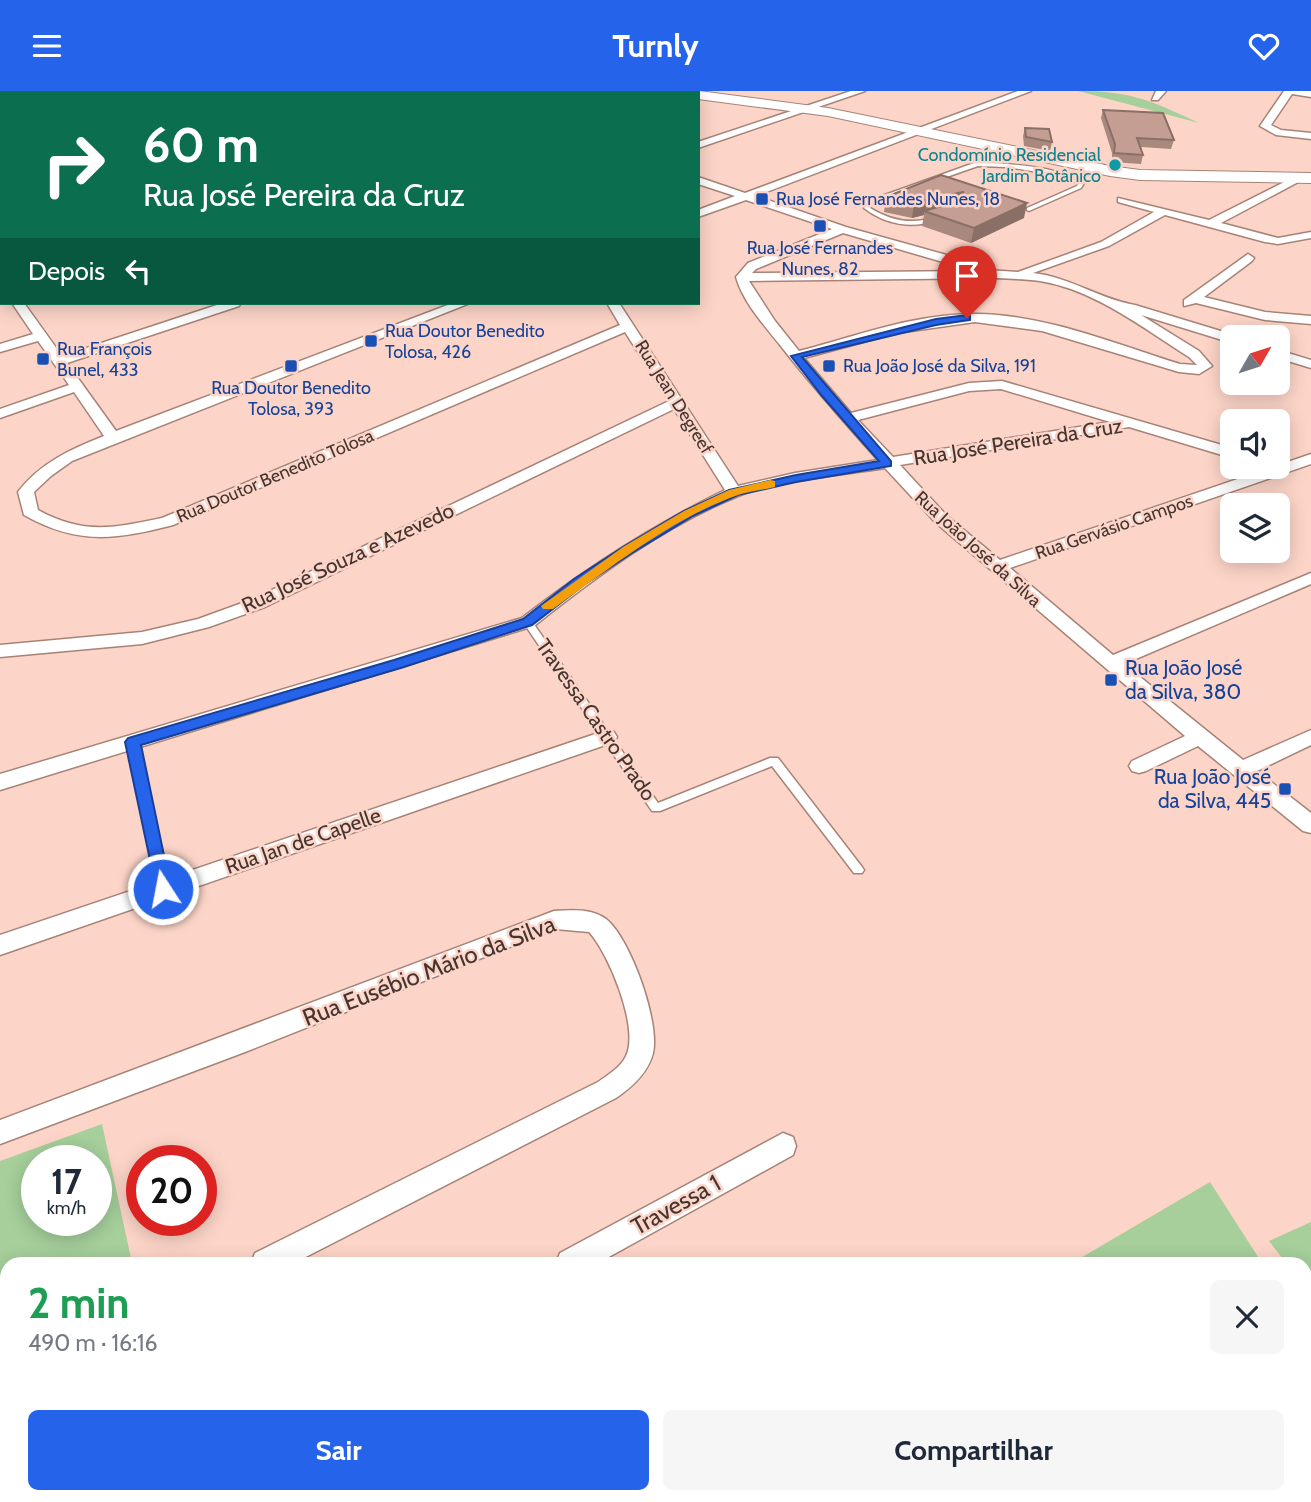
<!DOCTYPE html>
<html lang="pt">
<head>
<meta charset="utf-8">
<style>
	body { margin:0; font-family:Cabin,sans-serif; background:#f6f6f7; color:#1f2937; height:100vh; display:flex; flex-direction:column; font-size:26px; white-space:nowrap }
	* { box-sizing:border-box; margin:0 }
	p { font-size:23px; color:#747a83 }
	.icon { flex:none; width:38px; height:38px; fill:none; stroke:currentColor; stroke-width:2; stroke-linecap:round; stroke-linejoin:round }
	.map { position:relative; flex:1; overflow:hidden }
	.drawer { position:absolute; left:0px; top:1166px; width:1312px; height:247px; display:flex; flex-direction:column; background:#fff; border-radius:21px 21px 0 0; box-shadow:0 4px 18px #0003 }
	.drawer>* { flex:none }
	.banner { position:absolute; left:0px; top:0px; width:700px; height:214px; box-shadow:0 4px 18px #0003; background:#0b6e4f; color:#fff; overflow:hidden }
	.needle { width:46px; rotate:51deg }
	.fabs { position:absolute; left:1220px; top:234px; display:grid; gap:14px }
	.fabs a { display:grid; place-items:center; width:70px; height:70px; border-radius:10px; background:#fff; box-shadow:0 4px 18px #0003; font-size:35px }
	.speed { position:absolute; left:21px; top:1054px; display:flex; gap:14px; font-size:35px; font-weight:700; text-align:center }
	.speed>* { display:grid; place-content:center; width:91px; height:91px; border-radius:50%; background:#fff; box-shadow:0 4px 18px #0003; line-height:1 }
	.speed small { font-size:18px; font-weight:400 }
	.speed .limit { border:10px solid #d22; background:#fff; color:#111 }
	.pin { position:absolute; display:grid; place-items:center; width:60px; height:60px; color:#fff; margin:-72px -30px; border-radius:50% 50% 50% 0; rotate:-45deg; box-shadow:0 0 7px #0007 }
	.pin .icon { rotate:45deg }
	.me { position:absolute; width:77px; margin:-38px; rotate:349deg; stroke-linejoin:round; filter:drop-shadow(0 0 5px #0008) }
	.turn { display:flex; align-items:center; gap:24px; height:147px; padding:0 28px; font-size:32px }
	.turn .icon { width:91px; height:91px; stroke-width:2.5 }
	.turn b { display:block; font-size:49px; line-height:60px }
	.then { display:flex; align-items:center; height:66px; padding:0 28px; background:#0003; gap:14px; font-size:26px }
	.round { display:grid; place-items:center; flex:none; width:74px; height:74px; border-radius:10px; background:#f6f6f7 }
	.head { display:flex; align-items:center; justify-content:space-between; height:119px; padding:0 28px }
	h1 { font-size:42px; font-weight:700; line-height:52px; color:#1e9e55 }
	.button { display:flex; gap:14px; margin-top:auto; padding:14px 28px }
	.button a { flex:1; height:80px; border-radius:10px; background:#2563eb; color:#fff; font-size:28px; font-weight:700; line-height:80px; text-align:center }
	.button a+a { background:#f6f6f7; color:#1f2937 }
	header { display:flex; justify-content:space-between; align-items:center; height:91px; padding:0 28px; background:#2563eb; color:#fff; font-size:32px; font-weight:700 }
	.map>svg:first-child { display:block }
	.green { fill:#a6cf9b; fill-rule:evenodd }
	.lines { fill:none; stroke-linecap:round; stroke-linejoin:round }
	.lane-casing { stroke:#a78377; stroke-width:3 }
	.street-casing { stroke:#a78377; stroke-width:3 }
	.secondary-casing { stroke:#a78377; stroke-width:2 }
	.lane { fill:#fff; fill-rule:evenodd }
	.street { fill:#fff; fill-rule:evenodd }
	.secondary { fill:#fff; fill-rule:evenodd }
	.wall { fill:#a9887e }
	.shaded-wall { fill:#896f66 }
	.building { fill:#c49e92; stroke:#896f66; stroke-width:2 }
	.route { fill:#2563eb; stroke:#184099; stroke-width:2 }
	.slow { fill:#f59e0b }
	.culture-dot { fill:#0f9aa8; stroke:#fdd5c8; stroke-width:2.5 }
	.transit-dot { fill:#1a4fb4; stroke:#fdd5c8; stroke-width:2.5 }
	.labels { text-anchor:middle; stroke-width:5; stroke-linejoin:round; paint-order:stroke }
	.far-culture-label { font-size:18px; fill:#0d838f; stroke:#fdd5c8; text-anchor:end }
	.far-transit-label { font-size:18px; fill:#164399; stroke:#fdd5c8; text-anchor:start }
	.far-street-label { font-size:18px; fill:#443530; stroke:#fdd5c8 }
	.street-label { font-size:21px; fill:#443530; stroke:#fdd5c8 }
	.transit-label { font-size:21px; fill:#164399; stroke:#fdd5c8; text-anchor:start }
	.near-street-label { font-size:24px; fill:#443530; stroke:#fdd5c8 }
</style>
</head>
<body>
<header><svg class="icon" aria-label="menu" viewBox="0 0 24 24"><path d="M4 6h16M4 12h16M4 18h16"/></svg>Turnly<svg class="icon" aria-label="heart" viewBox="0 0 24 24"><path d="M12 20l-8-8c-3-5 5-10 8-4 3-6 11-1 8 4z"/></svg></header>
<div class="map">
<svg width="1311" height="1411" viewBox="0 0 1311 1411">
	<rect width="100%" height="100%" fill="#fdd5c8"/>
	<path class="green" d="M1078,0C1132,0 1152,10 1199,32Z
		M102,1033L132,1172H7V1254L0,1258V1070ZM37,1069H96V1129H37Z
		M1210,1091L1262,1172H1072Z
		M1311,1131V1206L1306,1199V1172H1286L1269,1150Z
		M1306,1240L1311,1249V1411H669L679,1405H1306Z"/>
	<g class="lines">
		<defs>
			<path id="lane" d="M977,71C1008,73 1058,75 1084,92L1081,97L1029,120L1027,119V117L1077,95L1078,93L1064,85L1006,76L978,75L872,112L870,117C891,130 912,134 936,126L938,127V129C912,138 886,134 864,117L868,110Z
				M528,528L531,529L658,712L770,667H778L862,776L864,779L862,782H854L772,675L660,720H652L523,531Z
				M133,647L138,651L169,798L167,801H159L157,798L128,651Z"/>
			<path id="street" d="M182,0H198L181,2Z
				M422,0H440L441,2H424Z
				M687,0H700L686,2Z
				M851,0H865L698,57V51Z
				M1018,0H1031L756,105L846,136L986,175L987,179L1018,181L1101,151L1154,121L1118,111V107L1209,129L1298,84L1302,85V89L1221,132L1278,147L1311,141V147L1278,153L1265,151L1165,124L1109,155L1033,182C1070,186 1102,209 1135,214L1237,245L1232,247V252L1141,224L1199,260L1212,275L1199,283L1179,281L1042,240L975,231L897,242L804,267L851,322L969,292L1002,290L1232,357V367L1129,336L900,374L947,425L1000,469L1311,363V373L1010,477L1113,564L1311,482V493L1124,573L1243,669L1311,639V654L1257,680L1311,722V742L1303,740L1198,655L1146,680L1139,682L1132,680L1129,675L1132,670L1185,645L935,431L885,377C842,384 778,389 738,405C664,435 596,486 534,535L0,699V683L522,527C586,477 652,435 725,399L674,318L265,516L209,536L142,553L0,566V554L142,541L198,528L253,508L669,310L625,241L173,434C116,449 77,454 24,424L18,401C40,372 71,358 104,345L74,301L0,327V318L69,294L38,250L0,261V253L33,243L12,212H24L62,265L223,212H241L239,215L67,272L116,340L453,212H470L72,370L51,385L34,401L38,419C84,444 113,437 162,427L620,234L607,212H619L738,395L795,382L878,369C844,331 811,294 780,254C764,234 743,211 736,186L748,172L832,138L746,109L698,126V119L735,105L698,93V86L745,102ZM843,142L974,180L752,182L756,178ZM997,187C1011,188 1026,188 1040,190C1095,199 1143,237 1189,266L1197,274L1180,273C1115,253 1047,224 977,223C917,222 857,245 799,260L775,230L749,190ZM1001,298L1110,331L893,366L858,329L969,300Z
				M1156,0H1166L1158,9H1152Z
				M1284,0H1311V6L1292,3L1271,34L1281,39L1311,42V48L1276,44L1260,35Z
				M0,41H2V47H0Z
				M0,120H2L0,127Z
				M0,146H2V152H0Z
				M1248,163L1254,167L1252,170L1204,206L1265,221L1311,225V233L1265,229L1196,212L1184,215V209Z
				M0,180L2,181V190L0,189Z
				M2,203V211L0,212V204Z
				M1278,259L1311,269V277L1278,267Z
				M607,639L614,641L617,646L614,651L0,864V844Z
				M554,820C571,819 592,817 606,828C631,848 660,932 653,962C648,982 632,996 616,1007L294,1172H251L255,1162L598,991C608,984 621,976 626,965C640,937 608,861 589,841L555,838L245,961L0,1053V1029Z
				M783,1042L793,1046L796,1055L793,1064L598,1172H556L560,1162Z
				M7,1283V1315L0,1318V1285Z
				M109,1405H150L148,1411H107Z"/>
			<path id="secondary" d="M662,0H685L687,2H663Z
				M699,0L828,17L1110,75L1140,79L1311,82V92L1140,89L1110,85L828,25L698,8V2H693Z"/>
		</defs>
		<use href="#lane" class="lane-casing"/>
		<use href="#street" class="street-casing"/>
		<use href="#secondary" class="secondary-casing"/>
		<use href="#lane" class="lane"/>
		<use href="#street" class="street"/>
		<use href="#secondary" class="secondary"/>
	</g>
	<path class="wall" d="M1103,19L1174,49L1171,58L1141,56L1143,64L1141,73L1112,71V62L1101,27Z
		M1025,37L1052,51L1050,60L1024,55L1023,45Z
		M941,84L1024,127L971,152L922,135L924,124L912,127L884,121L886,106Z"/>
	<path class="shaded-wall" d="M963,101L960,115L924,120V124L912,127L914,112Z
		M1027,112L1024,127L971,152L974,137Z"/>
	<path class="building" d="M1103,19L1163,22L1174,49L1137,47L1143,64L1114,62L1115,53Z
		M1025,37L1049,38L1052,51L1026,46Z
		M941,84L1027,112L974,137L924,120L952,112L964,106L963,101L914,112L886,106Z"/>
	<path class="route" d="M967,224L970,225V229L936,234L802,266L891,370V375L796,391L738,404L693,425L632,462L584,494L532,534L404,576L141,654L171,798L169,802H157L125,651L128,647L394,569L523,528L574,488L623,456L684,420L729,399L796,384L879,370L822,305L791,265L936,228Z"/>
	<path class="slow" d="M770,389L775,390V396C763,399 749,400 738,404C672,427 609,478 553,518H543L541,515L623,456L684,420L729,399Z"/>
	<circle class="culture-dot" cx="1115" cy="74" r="7"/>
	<g class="transit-dot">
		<rect x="755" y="101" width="14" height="14" rx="3.5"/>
		<rect x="813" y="128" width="14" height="14" rx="3.5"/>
		<rect x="364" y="243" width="14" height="14" rx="3.5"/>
		<rect x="36" y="261" width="14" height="14" rx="3.5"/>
		<rect x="284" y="268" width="14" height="14" rx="3.5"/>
		<rect x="822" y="268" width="14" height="14" rx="3.5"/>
		<rect x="1104" y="582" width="14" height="14" rx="3.5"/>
		<rect x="1278" y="691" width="14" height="14" rx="3.5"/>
	</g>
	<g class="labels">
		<g class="far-culture-label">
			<text x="1101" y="70">Condomínio Residencial<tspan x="1101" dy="21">Jardim Botânico</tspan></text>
		</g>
		<g class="far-transit-label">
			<text x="776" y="114">Rua José Fernandes Nunes, 18</text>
			<text x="820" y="163" text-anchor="middle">Rua José Fernandes<tspan x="820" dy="21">Nunes, 82</tspan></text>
			<text x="385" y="246">Rua Doutor Benedito<tspan x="385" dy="21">Tolosa, 426</tspan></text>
			<text x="57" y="264">Rua François<tspan x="57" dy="21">Bunel, 433</tspan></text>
			<text x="843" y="281">Rua João José da Silva, 191</text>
			<text x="291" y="303" text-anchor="middle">Rua Doutor Benedito<tspan x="291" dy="21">Tolosa, 393</tspan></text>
		</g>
		<g class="far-street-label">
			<text transform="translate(674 306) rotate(58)" y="6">Rua Jean Degreef</text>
			<text transform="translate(275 385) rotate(-23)" y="6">Rua Doutor Benedito Tolosa</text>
			<text transform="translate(1114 436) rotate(-19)" y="6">Rua Gervásio Campos</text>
			<text transform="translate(978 458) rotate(42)" y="6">Rua João José da Silva</text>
		</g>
		<g class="street-label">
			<text transform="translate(1018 351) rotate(-9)" y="7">Rua José Pereira da Cruz</text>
			<text transform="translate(348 467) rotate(-25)" y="7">Rua José Souza e Azevedo</text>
			<text transform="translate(596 629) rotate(55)" y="7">Travessa Castro Prado</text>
			<text transform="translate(303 750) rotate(-19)" y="7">Rua Jan de Capelle</text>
		</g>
		<g class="transit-label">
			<text x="1125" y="584">Rua João José<tspan x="1125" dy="24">da Silva, 380</tspan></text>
			<text x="1271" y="693" text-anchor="end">Rua João José<tspan x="1271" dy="24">da Silva, 445</tspan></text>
		</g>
		<g class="near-street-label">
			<text transform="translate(429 880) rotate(-21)" y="8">Rua Eusébio Mário da Silva</text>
			<text transform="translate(676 1114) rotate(-29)" y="8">Travessa 1</text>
		</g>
	</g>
</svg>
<div class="fabs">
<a><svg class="needle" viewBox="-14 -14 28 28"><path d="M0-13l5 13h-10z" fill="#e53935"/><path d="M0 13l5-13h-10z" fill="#747a83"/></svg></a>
<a><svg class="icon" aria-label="sound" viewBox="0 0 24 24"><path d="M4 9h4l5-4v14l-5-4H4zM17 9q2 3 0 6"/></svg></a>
<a><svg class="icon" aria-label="layers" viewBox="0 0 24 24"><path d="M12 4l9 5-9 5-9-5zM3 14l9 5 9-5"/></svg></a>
</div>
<div class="speed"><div>17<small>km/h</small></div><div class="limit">20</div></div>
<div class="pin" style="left:967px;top:227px;background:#d93025"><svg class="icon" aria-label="arrive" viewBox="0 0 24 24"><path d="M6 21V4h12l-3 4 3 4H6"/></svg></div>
<svg class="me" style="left:163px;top:798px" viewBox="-20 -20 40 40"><circle r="17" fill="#2563eb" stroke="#fff" stroke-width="3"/><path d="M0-11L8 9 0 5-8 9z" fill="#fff"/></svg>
<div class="banner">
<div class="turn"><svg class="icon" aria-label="right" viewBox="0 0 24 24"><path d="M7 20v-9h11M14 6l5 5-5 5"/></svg><div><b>60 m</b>Rua José Pereira da Cruz</div></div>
<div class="then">Depois<svg class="icon" aria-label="left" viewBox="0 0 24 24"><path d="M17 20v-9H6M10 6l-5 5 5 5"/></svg></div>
</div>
<section class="drawer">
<div class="head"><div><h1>2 min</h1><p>490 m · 16:16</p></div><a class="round"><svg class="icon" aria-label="close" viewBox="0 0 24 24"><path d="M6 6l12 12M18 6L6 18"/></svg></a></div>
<div class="button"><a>Sair</a><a>Compartilhar</a></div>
</section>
</div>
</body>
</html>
